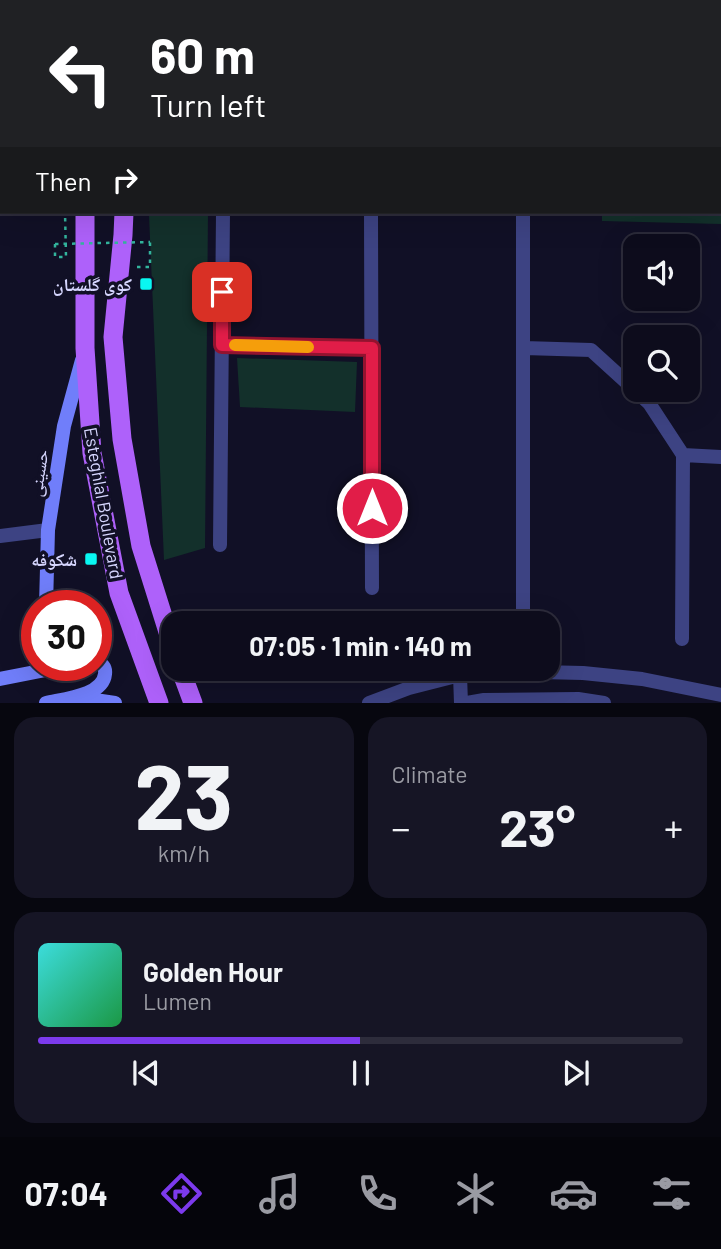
<!DOCTYPE html>
<meta charset="utf-8">
<style>
body{margin:0;font-family:Barlow,"Noto Naskh Arabic",sans-serif;background:#161525;color:#f1f3f6;height:100vh;display:flex;flex-direction:column;font-size:26px;white-space:nowrap}
*{box-sizing:border-box;margin:0}
p{font-size:23px;color:#9a9ba3}
.icon{flex:none;width:38px;height:38px;fill:none;stroke:currentColor;stroke-width:2;stroke-linecap:round;stroke-linejoin:round}
.map{position:relative;height:703px;overflow:hidden}
.details{display:flex;flex-direction:column;gap:14px;padding:14px;background:#07070f;flex:1}
.details>*{flex:none}
.banner{position:absolute;left:0px;top:0px;width:721px;height:214px;box-shadow:0 7px 28px #0002,0 0 0 2px #2d2c3b;background:#202124;color:#fff;overflow:hidden}
.tools{position:absolute;left:623px;top:234px;display:grid;gap:14px}
.tools a{display:grid;place-items:center;width:77px;height:77px;border-radius:14px;background:#0d0c1c;box-shadow:0 7px 28px #0002,0 0 0 2px #2d2c3b;font-size:35px}
.speed{position:absolute;left:21px;top:590px;display:flex;gap:14px;font-size:35px;font-weight:700;text-align:center}
.speed>*{display:grid;place-content:center;width:91px;height:91px;border-radius:50%;background:#0d0c1c;box-shadow:0 7px 28px #0002,0 0 0 2px #2d2c3b;line-height:1}
.speed .limit{border:10px solid #d22;background:#fff;color:#111}
.pin{position:absolute;display:grid;place-items:center;width:60px;height:60px;color:#fff;margin:-30px;border-radius:14px;box-shadow:0 4px 10px #0006}
.me{position:absolute;width:77px;margin:-38px;rotate:0deg;stroke-linejoin:round;filter:drop-shadow(0 0 5px #0008)}
.turn{display:flex;align-items:center;gap:24px;height:147px;padding:0 35px;font-size:32px}
.turn .icon{width:91px;height:91px;stroke-width:2.5}
.turn b{display:block;font-size:49px;line-height:60px}
.then{display:flex;align-items:center;height:66px;padding:0 35px;background:#0003;gap:14px;font-size:26px}
.big{font-size:52px;font-weight:700;line-height:1.1}
.details .card{flex:1;display:flex;flex-direction:column;justify-content:center;gap:10px;min-width:0;padding:0 24px;border-radius:21px;background:#161525}
.details .dial{align-items:center;gap:0}
.dial b{font-size:91px;line-height:1}
.song{display:flex;align-items:center;gap:21px}
.cover{width:84px;height:84px;border-radius:10px;background:linear-gradient(135deg,hsl(180 70% 55%),hsl(140 70% 35%))}
.played{height:7px;border-radius:4px;background:linear-gradient(90deg,#7c3aed 50%,#2d2c3b 50%)}
.keys{display:flex;justify-content:space-around;direction:ltr}
.heat{display:flex;justify-content:space-between;align-items:center;font-size:38px;direction:ltr}
.details .tiles{flex:1;display:grid;gap:14px;grid-template-columns:1fr 1fr}
.card:last-child{grid-column:span 2}
.trip{position:absolute;left:161px;top:611px;width:399px;height:70px;border-radius:21px;background:#0d0c1c;box-shadow:0 7px 28px #0002,0 0 0 2px #2d2c3b;font-weight:700;line-height:70px;text-align:center}
.dock{display:flex;height:112px;justify-content:space-around;align-items:center;background:#05050b;color:#9a9ba3}
.dock .icon{width:49px;height:49px}
.dock .active{color:#7c3aed}
.dock b{font-size:32px;color:#f1f3f6}
.map>svg:first-child{display:block}
</style>
<div class="map">
<svg width="721" height="703" viewBox="0 0 721 703">
<rect width="100%" height="100%" fill="#111026"/>
<path fill="#13302b" d="M 719,79 L 721,80 L 721,224 L 602,221 L 602,212 L 719,212 Z
M 151,212 L 208,212 L 205,548 L 164,560 L 149,215 Z
M 237,358 L 357,362 L 355,412 L 240,407 Z"/>
<g fill="none" stroke-linecap="round" stroke-linejoin="round">
<path stroke="#33b49d" stroke-width="2.5" stroke-dasharray="3.5 5" stroke-linecap="butt" d="M 177,2 L 177,0
M 55,244 L 55,257 L 66,257 L 65,212
M 137,267 L 150,267 L 150,242"/>
<path stroke="#3d4383" stroke-width="14" d="M 225,2 L 225,0
M 371,2 L 371,0
M 523,2 L 523,0
M 698,2 L 702,0
M 719,44 L 721,44
M 371,212 L 372,588
M 523,212 L 523,611
M 222,345 L 371,348
M 524,348 L 591,350 L 635,390
M 635,390 L 649,403 L 683,455 L 721,457
M 0,536 L 48,530
M 220,545 L 223,212
M 682,639 L 683,455
M 460,675 L 461,703
M 369,703 L 409,688 L 460,675 L 496,671 L 583,673 L 642,679 L 721,695
M 467,703 L 484,700 L 578,699 L 604,703"/>
<path stroke="#707efa" stroke-width="14" d="M 0,173 L 2,174
M 0,202 L 2,202
M 46,606 L 48,530 L 64,426 L 82,360
M 0,679 L 71,665
M 78,700 L 88,699 L 115,703
M 46,703 C 63,699 103,696 105,674 C 106,667 102,664 96,661"/>
<path stroke="#ae61fa" stroke-width="19" d="M 125,0 L 125,2
M 88,2 L 88,0
M 85,212 L 85,348 L 92,453 L 119,593 L 159,703
M 124,212 L 123,235 L 113,337 L 122,439 L 141,546 L 173,648
M 180,668 L 193,703"/>
<path stroke="#33b49d" stroke-width="2.5" stroke-dasharray="3.5 5" stroke-linecap="butt" d="M 55,244 L 150,242"/>
</g>
<g fill="none" stroke-linecap="round" stroke-linejoin="round">
<defs>
<path id="route" d="M 222,292 L 222,345 L 372,348 L 372,508"/>
</defs>
<use href="#route" stroke="#92132f" stroke-width="18"/>
<use href="#route" stroke="#e11d48" stroke-width="12"/>
<path stroke="#f59e0b" stroke-width="12" d="M 235,345 L 308,347"/>
</g>
<g fill="#09f7f2" stroke="#111026" stroke-width="2.5">
<rect x="139" y="277" width="14" height="14" rx="3.5"/>
<rect x="84" y="552" width="14" height="14" rx="3.5"/>
</g>
<g text-anchor="middle" dominant-baseline="central" stroke-width="7" stroke-linejoin="round" paint-order="stroke">
<g font-size="18" font-weight="bold" fill="#d6d6fe" stroke="#111026" text-anchor="end">
<text x="132" y="284">کوی گلستان</text>
<text x="77" y="559">شکوفه</text>
</g>
<g font-size="18" fill="#d6d6fe" stroke="#111026">
<text transform="translate(38 473) rotate(-81)">حسینی</text>
<text transform="translate(104 503) rotate(80)">Esteghlal Boulevard</text>
</g>
</g>
</svg>
<div class="tools">
<a><svg class="icon" aria-label="sound" viewBox="0 0 24 24"><path d="M4 9h4l5-4v14l-5-4H4zM17 9q2 3 0 6"/></svg></a>
<a><svg class="icon" aria-label="search" viewBox="0 0 24 24"><circle cx="10" cy="10" r="6"/><path d="M15 15l6 6"/></svg></a>
</div>
<div class="speed"><div class="limit">30</div></div>
<div class="pin" style="left:222px;top:292px;background:#d93025"><svg class="icon" aria-label="arrive" viewBox="0 0 24 24"><path d="M6 21V4h12l-3 4 3 4H6"/></svg></div>
<svg class="me" style="left:372px;top:508px" viewBox="-20 -20 40 40"><circle r="17" fill="#e11d48" stroke="#fff" stroke-width="3"/><path d="M0-11L8 9 0 5-8 9z" fill="#fff"/></svg>
<div class="trip">07:05 · 1 min · 140 m</div>
<div class="banner">
<div class="turn"><svg class="icon" aria-label="left" viewBox="0 0 24 24"><path d="M17 20v-9H6M10 6l-5 5 5 5"/></svg><div><b>60 m</b>Turn left</div></div>
<div class="then">Then<svg class="icon" aria-label="right" viewBox="0 0 24 24"><path d="M7 20v-9h11M14 6l5 5-5 5"/></svg></div>
</div>
</div>
<section class="details">
<div class="tiles">
<div class="card dial"><b>23</b><p>km/h</p></div>
<div class="card"><p>Climate</p>
<div class="heat"><a>−</a><b class="big">23°</b><a>+</a></div>
</div>
<div class="card">
<div class="song"><i class="cover"></i><div><b>Golden Hour</b><p>Lumen</p></div></div>
<div class="played"></div>
<div class="keys"><svg class="icon" aria-label="previous" viewBox="0 0 24 24"><path d="M18 5L8 12l10 7zM5 5v14"/></svg><svg class="icon" aria-label="pause" viewBox="0 0 24 24"><path d="M8 5v14M16 5v14"/></svg><svg class="icon" aria-label="next" viewBox="0 0 24 24"><path d="M6 5l10 7-10 7zM19 5v14"/></svg></div>
</div>
</div>
</section>
<nav class="dock">
<b>07:04</b>
<svg class="icon active" aria-label="directions" viewBox="0 0 24 24"><path d="M12 3l9 9-9 9-9-9zM9 14v-3h6M13 9l2 2-2 2"/></svg>
<svg class="icon" aria-label="music" viewBox="0 0 24 24"><path d="M9 18V5l10-2v13"/><circle cx="6" cy="18" r="3"/><circle cx="16" cy="16" r="3"/></svg>
<svg class="icon" aria-label="phone" viewBox="0 0 24 24"><path d="M5 4h4l2 5-3 2q2 4 5 5l2-3 5 2v4C11 20 4 13 5 4z"/></svg>
<svg class="icon" aria-label="climate" viewBox="0 0 24 24"><path d="M12 3v18M4 7l16 10M4 17L20 7"/></svg>
<svg class="icon" aria-label="car" viewBox="0 0 24 24"><path d="M5 17H2v-5l4-1 3-4h7l3 4 3 1v5h-3M9 17h6M6 11h13"/><circle cx="7" cy="17" r="2"/><circle cx="17" cy="17" r="2"/></svg>
<svg class="icon" aria-label="filters" viewBox="0 0 24 24"><path d="M4 7h16M4 17h16"/><circle cx="9" cy="7" r="2"/><circle cx="15" cy="17" r="2"/></svg>
</nav>
